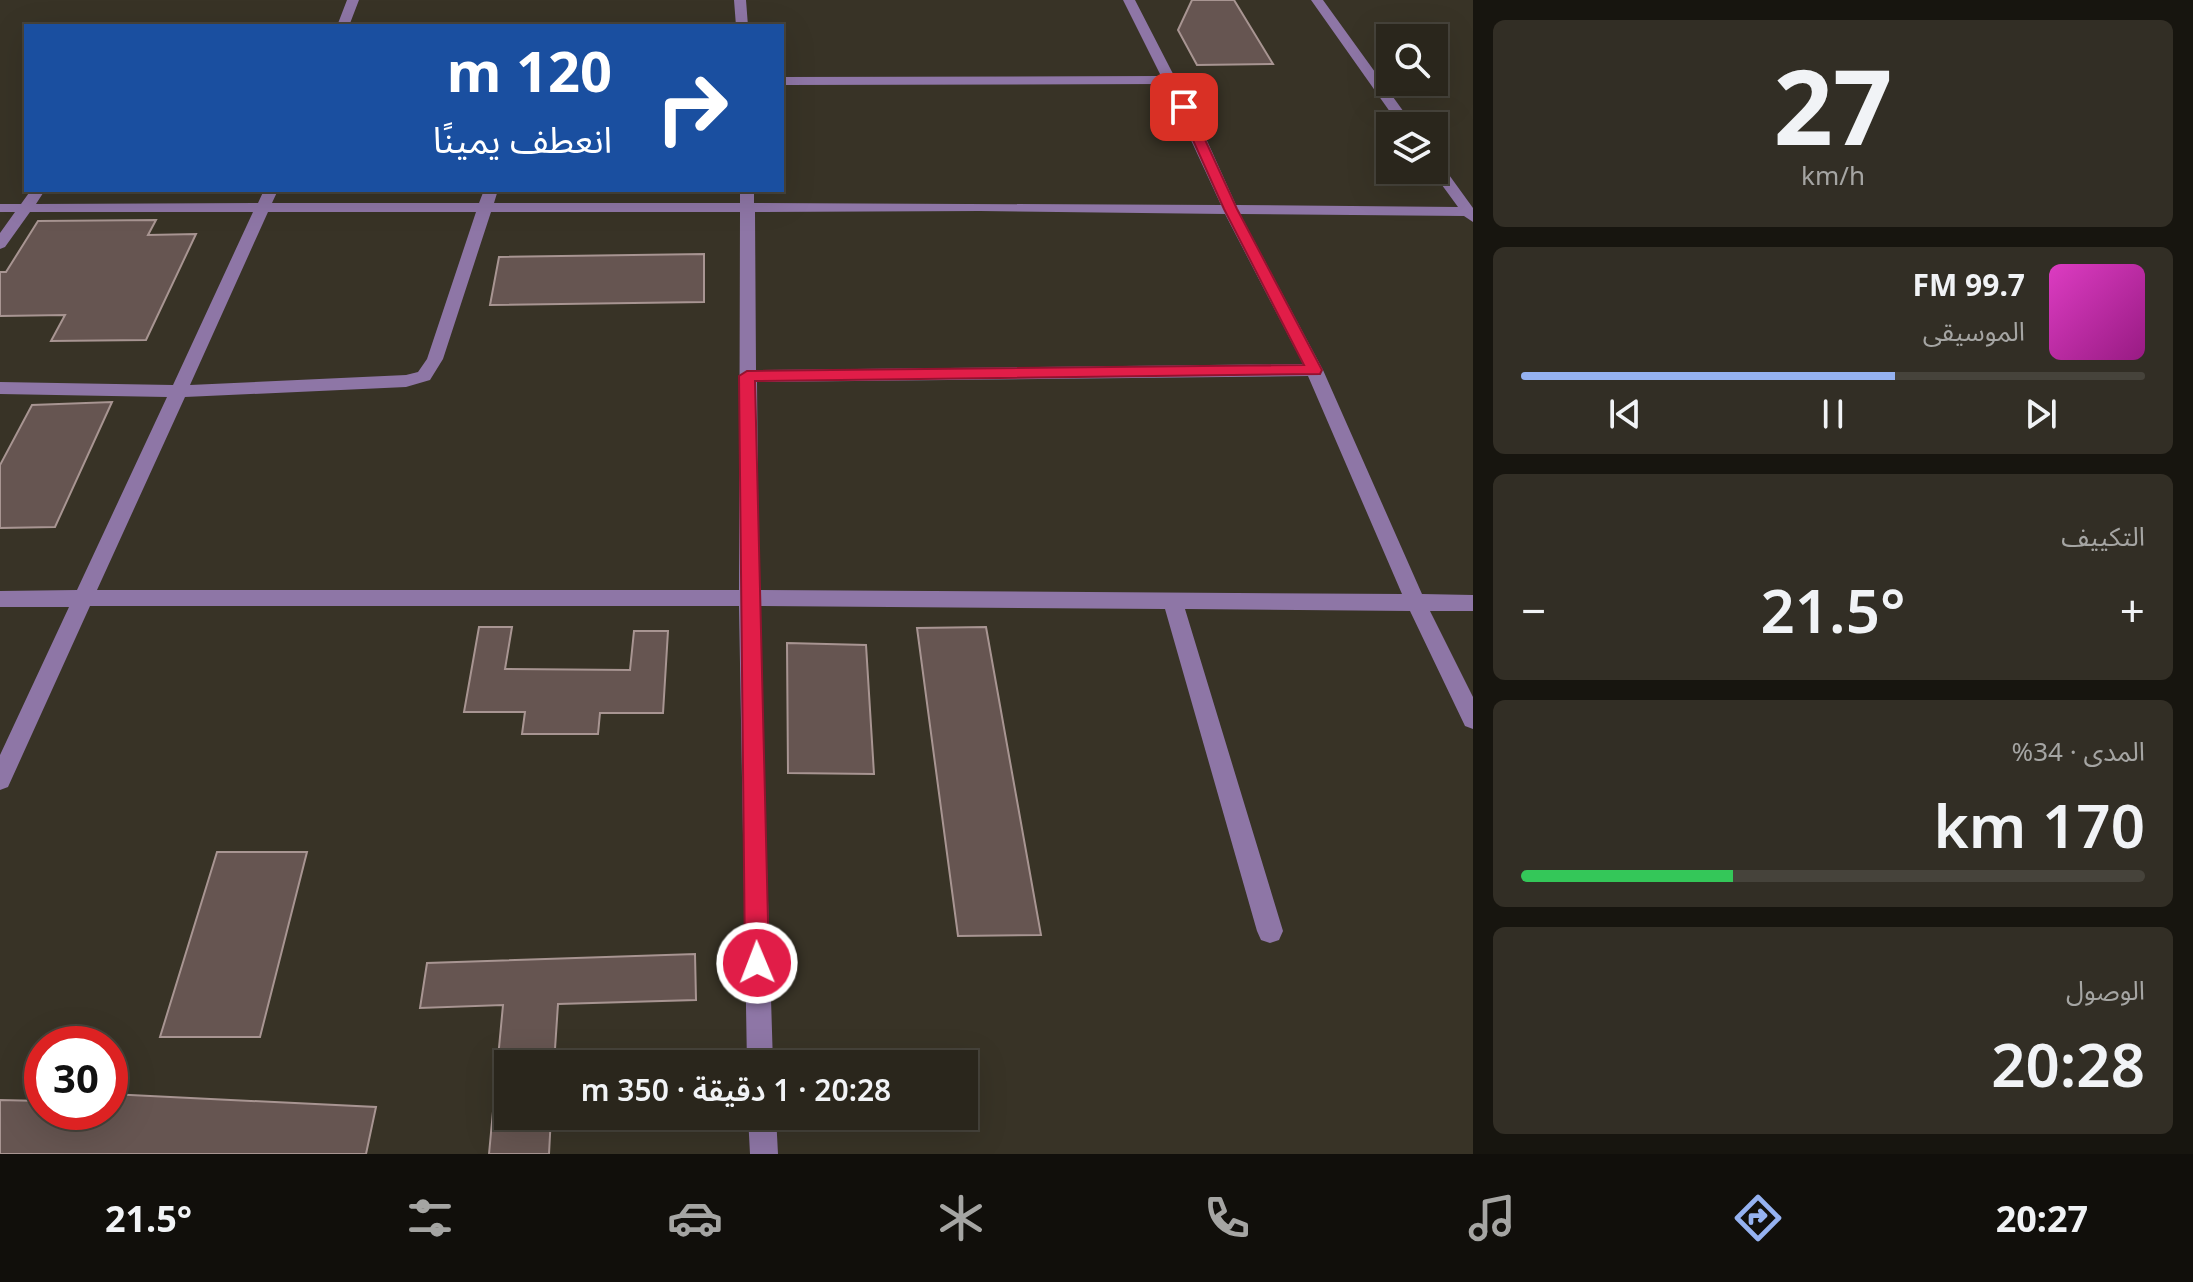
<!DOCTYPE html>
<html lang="ar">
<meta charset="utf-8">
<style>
body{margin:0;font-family:"Noto Sans","Noto Sans Arabic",sans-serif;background:#322e25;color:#f1f3f6;direction:rtl;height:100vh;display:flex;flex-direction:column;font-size:30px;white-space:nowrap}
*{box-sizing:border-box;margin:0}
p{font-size:26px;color:#a5a5a3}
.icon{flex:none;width:44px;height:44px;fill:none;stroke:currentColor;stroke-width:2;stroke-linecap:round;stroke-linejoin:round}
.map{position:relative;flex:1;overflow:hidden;direction:ltr}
.side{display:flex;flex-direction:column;gap:20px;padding:20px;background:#17150f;width:720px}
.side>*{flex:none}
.top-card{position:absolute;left:24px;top:24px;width:760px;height:168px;border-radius:0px;box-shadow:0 8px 32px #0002,0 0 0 2px #46433b;direction:rtl;background:#1a4fa0;color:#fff;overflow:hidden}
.fabs{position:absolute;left:1376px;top:24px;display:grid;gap:16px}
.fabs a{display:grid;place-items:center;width:72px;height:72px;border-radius:0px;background:#2a261c;box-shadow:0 8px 32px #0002,0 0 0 2px #46433b;font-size:40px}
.speed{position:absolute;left:24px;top:1026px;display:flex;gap:16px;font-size:40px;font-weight:700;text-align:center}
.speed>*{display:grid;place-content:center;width:104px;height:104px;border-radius:50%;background:#2a261c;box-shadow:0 8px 32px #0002,0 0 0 2px #46433b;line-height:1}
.speed .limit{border:12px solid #d22;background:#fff;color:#111}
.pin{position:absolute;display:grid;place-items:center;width:68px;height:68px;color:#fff;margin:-34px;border-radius:16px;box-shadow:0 4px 12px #0006}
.me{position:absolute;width:88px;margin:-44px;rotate:359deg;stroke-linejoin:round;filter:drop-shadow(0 0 6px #0008)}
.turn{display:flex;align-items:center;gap:28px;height:168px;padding:0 40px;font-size:36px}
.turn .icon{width:104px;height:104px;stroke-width:2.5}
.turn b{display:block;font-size:56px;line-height:68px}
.big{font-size:60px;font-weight:600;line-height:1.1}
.side .widget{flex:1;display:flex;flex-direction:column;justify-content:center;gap:12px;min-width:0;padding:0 28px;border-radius:12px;background:#322e25}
.side .dial{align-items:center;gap:0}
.dial b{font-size:104px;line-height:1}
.song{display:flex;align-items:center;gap:24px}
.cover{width:96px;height:96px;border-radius:12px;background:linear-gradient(135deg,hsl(310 70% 55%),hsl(310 70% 35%))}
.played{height:8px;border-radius:4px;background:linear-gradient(90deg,#95b2f1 60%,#46433b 60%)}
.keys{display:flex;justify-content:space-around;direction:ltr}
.heat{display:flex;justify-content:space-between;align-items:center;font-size:44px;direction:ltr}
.charge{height:12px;border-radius:6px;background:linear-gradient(90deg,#34c759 34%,#46433b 0)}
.trip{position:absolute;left:494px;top:1050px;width:484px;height:80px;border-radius:0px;background:#2a261c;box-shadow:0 8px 32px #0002,0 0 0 2px #46433b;font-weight:600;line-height:80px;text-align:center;direction:rtl}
.tabs{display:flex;height:128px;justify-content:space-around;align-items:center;background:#110f0b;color:#a5a5a3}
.tabs .icon{width:56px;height:56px}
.tabs .current{color:#95b2f1}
.tabs b{font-size:36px;color:#f1f3f6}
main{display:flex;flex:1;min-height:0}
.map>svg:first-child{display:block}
</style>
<main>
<section class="side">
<div class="widget dial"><b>27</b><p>km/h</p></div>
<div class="widget">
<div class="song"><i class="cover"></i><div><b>99.7 FM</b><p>الموسيقى</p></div></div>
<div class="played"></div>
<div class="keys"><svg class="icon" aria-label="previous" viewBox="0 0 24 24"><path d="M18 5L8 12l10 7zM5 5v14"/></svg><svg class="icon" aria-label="pause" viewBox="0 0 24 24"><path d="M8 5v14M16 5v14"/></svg><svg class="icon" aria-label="next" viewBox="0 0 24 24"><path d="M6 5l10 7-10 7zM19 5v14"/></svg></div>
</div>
<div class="widget"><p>التكييف</p>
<div class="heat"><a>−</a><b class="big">21.5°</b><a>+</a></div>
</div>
<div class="widget"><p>المدى · 34%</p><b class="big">170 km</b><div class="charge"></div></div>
<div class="widget"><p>الوصول</p><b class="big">20:28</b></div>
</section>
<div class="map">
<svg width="1473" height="1154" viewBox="0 0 1473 1154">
<rect width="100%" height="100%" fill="#383326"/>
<path fill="#665551" stroke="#a89592" stroke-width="2" d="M 1192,0 L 1234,0 L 1273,64 L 1197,65 L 1178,30 Z
M 156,220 L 148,235 L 196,234 L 146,340 L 51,341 L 65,315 L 0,316 L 0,272 L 6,272 L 38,221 Z
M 704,254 L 704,302 L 490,305 L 499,257 Z
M 112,402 L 55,527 L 0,528 L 0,465 L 32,405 Z
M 479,627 L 512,627 L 505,669 L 630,670 L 634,631 L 668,631 L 663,713 L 600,713 L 598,734 L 522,734 L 525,712 L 464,712 Z
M 986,627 L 1041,935 L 958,936 L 917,628 Z
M 787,643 L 866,645 L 874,774 L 788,773 Z
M 217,852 L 307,852 L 260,1037 L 160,1037 Z
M 695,954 L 696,1000 L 558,1004 L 554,1064 L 508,1064 L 508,1116 L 551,1116 L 549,1154 L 489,1154 L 503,1005 L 420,1008 L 427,963 Z
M 110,1094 L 376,1107 L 366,1154 L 0,1154 L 0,1100 L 42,1101 L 42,1112 L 110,1112 Z"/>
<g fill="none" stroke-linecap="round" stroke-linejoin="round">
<path fill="#8e76a6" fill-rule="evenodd" d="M 347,0 L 359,0 L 349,26 L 337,26 Z
M 734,0 L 746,0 L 748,26 L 736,26 Z
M 1123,0 L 1135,0 L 1204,134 L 1236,205 L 1458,207 L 1431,170 L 1434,170 L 1434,160 L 1439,161 L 1473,208 L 1473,222 L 1464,216 L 1240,214 L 1323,370 L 1422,594 L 1473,595 L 1473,611 L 1430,611 L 1473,697 L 1473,729 L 1465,726 L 1410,611 L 1185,609 L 1283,931 L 1279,940 L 1270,943 L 1261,940 L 1257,931 L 1165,609 L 759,606 L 773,1064 L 747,1064 L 739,606 L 90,606 L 8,787 L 0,790 L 0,755 L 69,607 L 0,607 L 0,591 L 77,590 L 167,397 L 0,394 L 0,382 L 173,385 L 253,212 L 30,212 L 5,247 L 0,249 L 0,233 L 15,212 L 0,212 L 0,204 L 21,204 L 31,190 L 45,190 L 36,204 L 258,203 L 264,190 L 278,190 L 272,203 L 479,203 L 484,190 L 498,190 L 494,203 L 740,203 L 740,190 L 754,190 L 754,203 L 1221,205 L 1165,84 L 782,85 L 782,77 L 1161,76 ZM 980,211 L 1225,214 L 1303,364 L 756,370 L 755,212 ZM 268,212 L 476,212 L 427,359 L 418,372 L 406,375 L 190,385 ZM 491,212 L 740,212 L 739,590 L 97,590 L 185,397 L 406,387 L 430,380 L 443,359 ZM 1308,376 L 1402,594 L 759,590 L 757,382 Z
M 1311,0 L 1323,0 L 1414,126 L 1400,126 Z
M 748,1116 L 776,1116 L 778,1154 L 750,1154 Z"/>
</g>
<path fill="#e11d48" stroke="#92132f" stroke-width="2" d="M 1184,104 L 1190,107 L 1237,209 L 1322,370 L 1320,374 L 755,381 L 769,963 L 765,971 L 757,974 L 749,971 L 745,963 L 739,376 L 747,371 L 1304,365 L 1224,209 L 1178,107 Z"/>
</svg>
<div class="fabs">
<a><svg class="icon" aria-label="search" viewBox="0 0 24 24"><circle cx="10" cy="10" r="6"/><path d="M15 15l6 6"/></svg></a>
<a><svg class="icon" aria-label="layers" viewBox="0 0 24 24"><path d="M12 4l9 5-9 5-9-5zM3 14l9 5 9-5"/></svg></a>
</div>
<div class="speed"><div class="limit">30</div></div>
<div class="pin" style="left:1184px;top:107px;background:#d93025"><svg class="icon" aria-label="arrive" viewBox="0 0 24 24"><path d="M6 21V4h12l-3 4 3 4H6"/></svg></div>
<svg class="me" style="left:757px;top:963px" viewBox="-20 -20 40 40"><circle r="17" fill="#e11d48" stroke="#fff" stroke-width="3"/><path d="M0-11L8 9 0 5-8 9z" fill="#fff"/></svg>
<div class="trip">20:28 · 1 دقيقة · 350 m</div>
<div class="top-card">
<div class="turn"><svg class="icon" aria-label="right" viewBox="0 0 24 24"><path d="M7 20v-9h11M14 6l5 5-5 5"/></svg><div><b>120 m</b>انعطف يمينًا</div></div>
</div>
</div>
</main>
<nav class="tabs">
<b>20:27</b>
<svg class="icon current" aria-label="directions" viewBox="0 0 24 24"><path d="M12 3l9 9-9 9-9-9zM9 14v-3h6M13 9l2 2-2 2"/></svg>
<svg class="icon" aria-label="music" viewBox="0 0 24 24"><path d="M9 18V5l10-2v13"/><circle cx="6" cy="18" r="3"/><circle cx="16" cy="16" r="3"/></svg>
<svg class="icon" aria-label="phone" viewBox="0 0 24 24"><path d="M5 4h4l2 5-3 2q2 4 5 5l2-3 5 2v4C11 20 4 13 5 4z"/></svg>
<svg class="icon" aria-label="climate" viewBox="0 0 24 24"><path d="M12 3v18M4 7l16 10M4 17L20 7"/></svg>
<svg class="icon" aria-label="car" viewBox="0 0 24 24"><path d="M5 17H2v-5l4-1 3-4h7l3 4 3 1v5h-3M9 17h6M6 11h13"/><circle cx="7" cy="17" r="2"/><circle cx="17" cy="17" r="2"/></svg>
<svg class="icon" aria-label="filters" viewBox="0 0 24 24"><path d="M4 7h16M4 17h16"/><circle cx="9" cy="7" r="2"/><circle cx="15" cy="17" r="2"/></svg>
<b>21.5°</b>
</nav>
